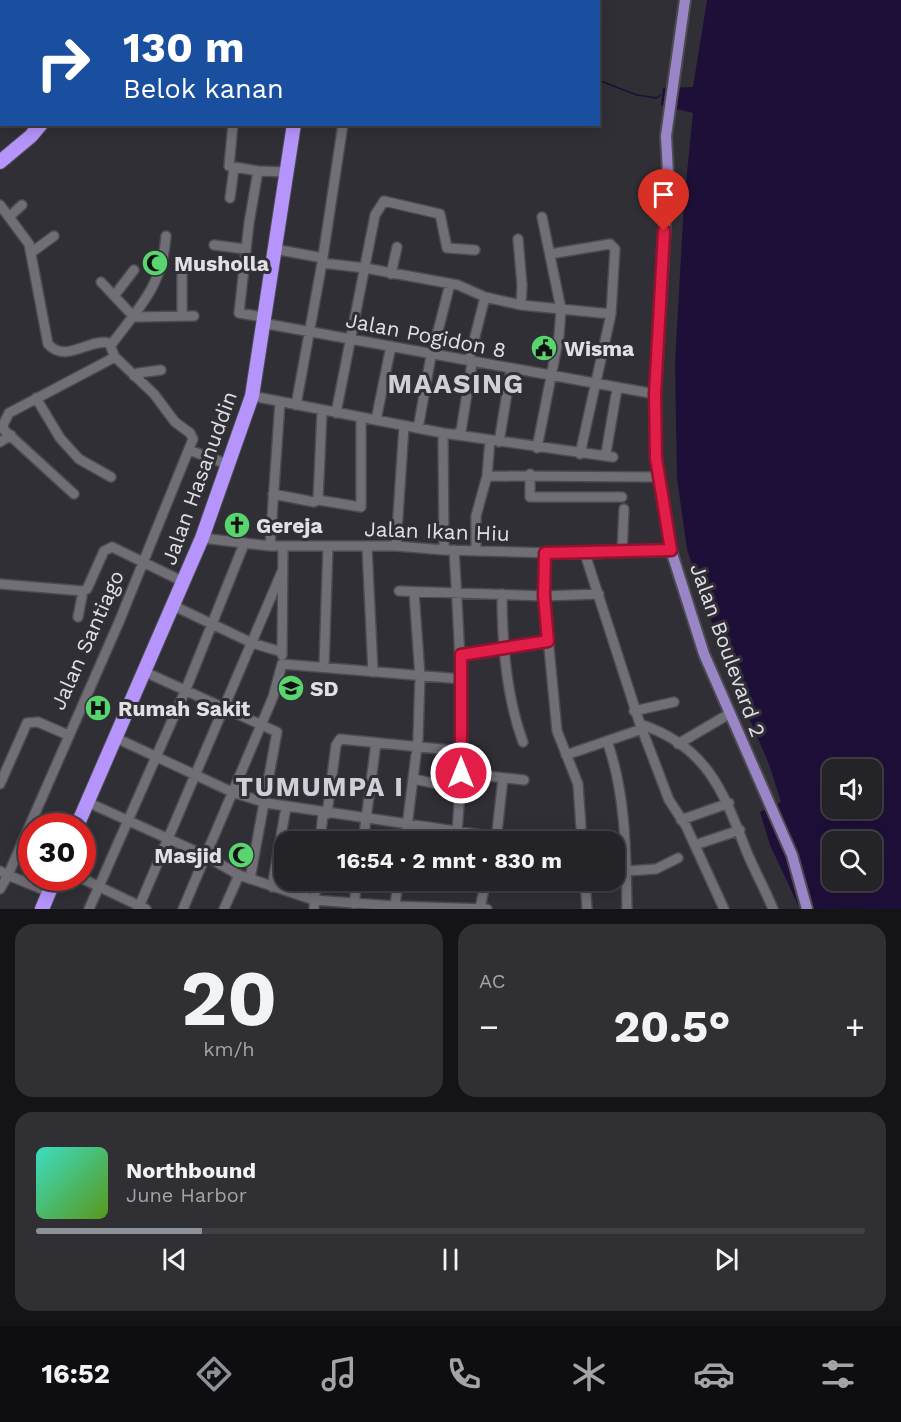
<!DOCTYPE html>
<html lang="id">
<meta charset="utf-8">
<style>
body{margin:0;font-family:"Work Sans",sans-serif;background:#302f34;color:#f1f3f6;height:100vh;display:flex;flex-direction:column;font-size:22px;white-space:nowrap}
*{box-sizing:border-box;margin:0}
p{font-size:20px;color:#a3a4a8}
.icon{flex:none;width:33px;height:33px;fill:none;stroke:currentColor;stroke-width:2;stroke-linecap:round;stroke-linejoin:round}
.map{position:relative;height:909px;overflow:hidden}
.side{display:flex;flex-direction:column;gap:15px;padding:15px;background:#141316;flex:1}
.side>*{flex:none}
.banner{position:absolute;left:0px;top:0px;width:600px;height:126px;box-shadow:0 3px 15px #0003,0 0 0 2px #414045;background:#1a4fa0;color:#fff;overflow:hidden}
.fabs{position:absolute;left:822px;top:759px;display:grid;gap:12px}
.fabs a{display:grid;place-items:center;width:60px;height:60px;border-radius:12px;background:#242328;box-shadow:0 3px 15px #0003,0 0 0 2px #414045;font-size:30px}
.speed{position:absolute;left:18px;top:813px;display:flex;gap:12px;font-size:30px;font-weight:700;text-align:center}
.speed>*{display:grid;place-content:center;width:78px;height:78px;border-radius:50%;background:#242328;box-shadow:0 3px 15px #0003,0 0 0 2px #414045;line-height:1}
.speed .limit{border:9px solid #d22;background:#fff;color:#111}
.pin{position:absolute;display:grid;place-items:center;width:51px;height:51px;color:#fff;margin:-62px -26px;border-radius:50% 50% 50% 0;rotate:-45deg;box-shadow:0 0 6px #0007}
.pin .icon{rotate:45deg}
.me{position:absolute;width:66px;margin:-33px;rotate:0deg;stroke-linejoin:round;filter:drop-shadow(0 0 4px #0008)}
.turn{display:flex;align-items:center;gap:21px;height:126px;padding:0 24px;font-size:27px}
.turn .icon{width:78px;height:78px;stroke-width:2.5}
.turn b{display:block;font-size:42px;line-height:51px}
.big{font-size:45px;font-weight:700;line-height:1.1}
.side .tile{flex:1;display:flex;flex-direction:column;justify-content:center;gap:9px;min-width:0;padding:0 21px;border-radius:18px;background:#302f34}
.side .dial{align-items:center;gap:0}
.dial b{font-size:78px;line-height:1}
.song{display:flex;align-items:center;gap:18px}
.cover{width:72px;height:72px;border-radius:9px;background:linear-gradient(135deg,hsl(170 70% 55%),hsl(90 70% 35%))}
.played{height:6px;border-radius:3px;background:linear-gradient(90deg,#8c9099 20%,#414045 20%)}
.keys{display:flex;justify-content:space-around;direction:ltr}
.heat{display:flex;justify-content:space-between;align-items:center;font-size:33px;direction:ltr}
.side .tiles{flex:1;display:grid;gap:15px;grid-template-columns:1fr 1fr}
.tile:last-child{grid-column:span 2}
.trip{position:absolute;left:274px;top:831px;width:351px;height:60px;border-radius:18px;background:#242328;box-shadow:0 3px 15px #0003,0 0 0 2px #414045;font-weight:700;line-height:60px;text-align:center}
.tab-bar{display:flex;height:96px;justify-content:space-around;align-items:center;background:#0e0e10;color:#a3a4a8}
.tab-bar .icon{width:42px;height:42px}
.tab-bar .selected{color:#8c9099}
.tab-bar b{font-size:27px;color:#f1f3f6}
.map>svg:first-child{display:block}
</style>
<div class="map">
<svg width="901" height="909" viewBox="0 0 901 909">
<rect width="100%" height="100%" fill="#302f35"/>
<path fill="#1e0f38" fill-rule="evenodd" d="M 707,0 L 901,0 L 901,909 L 800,909 L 770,845 L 760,812 L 781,802 L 769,764 L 727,667 L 687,549 L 677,478 L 675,363 L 684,203 L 693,113 L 661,105 L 663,88 L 693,87 ZM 832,770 L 872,770 L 872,808 L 832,808 ZM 832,842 L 872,842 L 872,880 L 832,880 Z"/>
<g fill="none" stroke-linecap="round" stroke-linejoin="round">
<path stroke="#1e0f38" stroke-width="1.5" d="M 593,2 L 593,0
M 598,80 L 637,95 L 657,98 L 660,95"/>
<defs>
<path id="minor" d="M 410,0 L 410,2
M 242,2 L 242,0
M 233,124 L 229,166 L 258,171
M 230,198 L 234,168
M 0,205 L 29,244 L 48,344 C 66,364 89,338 109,343 L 115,357 L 154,394 L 175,422 L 190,433 L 193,439 L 119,622 L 8,875 L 49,892
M 10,216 L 22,205
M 518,239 L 522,285 L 521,305
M 214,245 L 245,249
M 274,249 L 323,258
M 32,252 L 54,236
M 550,254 L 610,244 L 615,249 L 611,314 L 580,454
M 322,263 L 365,268 L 458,285 L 485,297
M 391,274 L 397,247
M 101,282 L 134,317 L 194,316
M 114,296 L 134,270
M 182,316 L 182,274
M 263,317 L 239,313 L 249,223 L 258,171 L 288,172
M 262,323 L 655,394
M 111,345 C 140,306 162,287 166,236
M 432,354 L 450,284
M 134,376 L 138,373 L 161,370
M 252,396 L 443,433 L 613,457
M 36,398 L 60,438 L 79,459 L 111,477
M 296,405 L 322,263 L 343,124
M 336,413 L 375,215 L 384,201 L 440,214 L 447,248 L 475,250
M 376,420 L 391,346
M 416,428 L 419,423 L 431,356 L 429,353
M 443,433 L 444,550
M 456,434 L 461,431 L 472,363 L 469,360 L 485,297 L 521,305 L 611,314
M 0,442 L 11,435
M 499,442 L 511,369
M 537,448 L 559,336 L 561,309 L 542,217
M 189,450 L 227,464
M 603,455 L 606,453 L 617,389
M 530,474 L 530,497 L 622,497
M 487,476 L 490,440
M 74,494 L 4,430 L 3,425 L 9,413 L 115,357
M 273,494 L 314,502 L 318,500 L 322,411
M 318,500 L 361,507 L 361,417
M 202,538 L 270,546 L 396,546 L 444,550 L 585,554 L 671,550
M 270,546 L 280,402
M 396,546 L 404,426
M 367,547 L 373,672
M 454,550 C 460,647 466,744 456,842
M 476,550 L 476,516 L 487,476 L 659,477
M 622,552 L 624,509
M 545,553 L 544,596 L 557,731 L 578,784 L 582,842
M 585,554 L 640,724 C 707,746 723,791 746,850 C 754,870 765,889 773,909
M 0,584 L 83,591 L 87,589 L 104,551 L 112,547 L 184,582
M 399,591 L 544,596 L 599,594
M 502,594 C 502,642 506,696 523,742
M 174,606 L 252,643 L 282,652
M 78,617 L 83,591
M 282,655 L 283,546
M 461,655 L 548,641
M 324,666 L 328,547
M 145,672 L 277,732 L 250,879
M 634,711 L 674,702
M 640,724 L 669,800 L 686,826 L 724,909
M 116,738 L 232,792 L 266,803 L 510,839
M 607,741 C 626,794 626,853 627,909
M 678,744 L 729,714
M 566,755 L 642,729
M 461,773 L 524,780
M 414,779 L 460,789
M 0,784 L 27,723 L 38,722 L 68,735
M 87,802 L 204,855 L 239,875 L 314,900 L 395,906 L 487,909
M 327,814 L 336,745 L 340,739 L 461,751
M 681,820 L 729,803
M 496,841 L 503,778
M 320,842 L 323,813
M 363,842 L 376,743
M 405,842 L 418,739 L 420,676 L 414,592
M 695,845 L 740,830
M 0,871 L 8,875 L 0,889
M 626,871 L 656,869 L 678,858
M 81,878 L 146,909
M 585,880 L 587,909
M 565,885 L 585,884
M 272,887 L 286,807
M 354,904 L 357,880
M 395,906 L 398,880
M 480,908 L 486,880
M 89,909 L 186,689 L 244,544
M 138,909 L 283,569
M 183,909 L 273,697 L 282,664 L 462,679
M 224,909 L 239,875
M 314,909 L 316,880"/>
<path id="major" d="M 685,0 L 666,136 L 668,173 L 655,394 L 656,457 L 671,550 L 704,654 L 792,855 L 807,909"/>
<path id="highway" d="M 81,2 L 81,0
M 312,2 L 312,0
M 0,162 L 31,136 L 41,124
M 77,826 L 202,538 L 252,396 L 294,124
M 42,909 L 55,878"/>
</defs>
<use href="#minor" stroke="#4d4b51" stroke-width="12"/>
<use href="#major" stroke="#4d4b51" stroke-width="14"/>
<use href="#highway" stroke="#4d4b51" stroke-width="16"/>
<use href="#minor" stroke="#716f76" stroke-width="9"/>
<use href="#major" stroke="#9a86c6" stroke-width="10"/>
<use href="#highway" stroke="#b595fc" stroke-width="14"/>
</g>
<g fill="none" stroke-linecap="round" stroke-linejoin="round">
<defs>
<path id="route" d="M 461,773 L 461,655 L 548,641 L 544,596 L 545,553 L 671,550 L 656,458 L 655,394 L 664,231"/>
</defs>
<use href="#route" stroke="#92132f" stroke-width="15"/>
<use href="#route" stroke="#e11d48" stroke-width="10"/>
</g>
<defs>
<symbol id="mosque-disc" viewBox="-11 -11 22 22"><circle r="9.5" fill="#58d56f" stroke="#302f35"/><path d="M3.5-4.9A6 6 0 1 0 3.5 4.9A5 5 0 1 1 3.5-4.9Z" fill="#111"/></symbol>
<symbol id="civic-disc" viewBox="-11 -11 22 22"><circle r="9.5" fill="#58d56f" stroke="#302f35"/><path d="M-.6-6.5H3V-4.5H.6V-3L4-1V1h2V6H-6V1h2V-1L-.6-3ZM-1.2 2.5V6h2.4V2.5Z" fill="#111"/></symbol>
<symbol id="church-disc" viewBox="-11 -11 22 22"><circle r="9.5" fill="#58d56f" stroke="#302f35"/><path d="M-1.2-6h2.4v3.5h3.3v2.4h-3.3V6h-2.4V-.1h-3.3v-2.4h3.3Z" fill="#111"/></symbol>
<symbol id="school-disc" viewBox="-11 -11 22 22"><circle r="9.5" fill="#58d56f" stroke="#302f35"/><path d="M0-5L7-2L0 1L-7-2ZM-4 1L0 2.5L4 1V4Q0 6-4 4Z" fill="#111"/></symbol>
<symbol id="hospital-disc" viewBox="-11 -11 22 22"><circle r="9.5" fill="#58d56f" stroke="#302f35"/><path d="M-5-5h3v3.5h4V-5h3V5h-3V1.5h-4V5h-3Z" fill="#111"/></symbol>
</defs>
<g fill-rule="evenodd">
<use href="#mosque-disc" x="140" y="248" width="30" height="30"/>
<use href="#civic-disc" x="529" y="333" width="30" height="30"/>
<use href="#church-disc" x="222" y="510" width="30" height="30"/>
<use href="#school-disc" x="276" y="673" width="30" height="30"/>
<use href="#hospital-disc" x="83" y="693" width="30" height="30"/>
<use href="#mosque-disc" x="226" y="840" width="30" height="30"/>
</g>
<g text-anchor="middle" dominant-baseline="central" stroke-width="6" stroke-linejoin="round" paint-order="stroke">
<g font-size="21" font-weight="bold" fill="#e2e0e5" stroke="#302f35" text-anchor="start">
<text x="174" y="263">Musholla</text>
<text x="564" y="348">Wisma</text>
<text x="256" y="525">Gereja</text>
<text x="310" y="688">SD</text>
<text x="118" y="708">Rumah Sakit</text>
<text x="222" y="855" text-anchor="end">Masjid</text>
</g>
<g font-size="21" fill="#e2e0e5" stroke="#302f35">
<text transform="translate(426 335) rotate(11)">Jalan Pogidon 8</text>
<text transform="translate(199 478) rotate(-70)">Jalan Hasanuddin</text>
<text transform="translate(437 531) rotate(2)">Jalan Ikan Hiu</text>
<text transform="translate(87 640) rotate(-66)">Jalan Santiago</text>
<text transform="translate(728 650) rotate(70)">Jalan Boulevard 2</text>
</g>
<g font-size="27" font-weight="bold" letter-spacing="1.5" fill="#d0ced7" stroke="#302f35">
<text x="456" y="384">MAASING</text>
<text x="320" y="787">TUMUMPA I</text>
</g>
</g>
</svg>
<div class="fabs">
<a><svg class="icon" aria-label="sound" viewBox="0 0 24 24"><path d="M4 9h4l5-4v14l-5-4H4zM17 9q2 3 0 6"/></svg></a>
<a><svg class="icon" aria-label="search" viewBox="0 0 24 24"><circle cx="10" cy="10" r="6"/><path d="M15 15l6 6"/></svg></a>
</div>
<div class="speed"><div class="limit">30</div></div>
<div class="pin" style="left:664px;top:231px;background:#d93025"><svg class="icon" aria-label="arrive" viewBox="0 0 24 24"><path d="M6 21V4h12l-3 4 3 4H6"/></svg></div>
<svg class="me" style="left:461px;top:773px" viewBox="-20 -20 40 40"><circle r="17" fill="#e11d48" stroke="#fff" stroke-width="3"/><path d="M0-11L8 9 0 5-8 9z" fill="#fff"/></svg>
<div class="trip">16:54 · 2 mnt · 830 m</div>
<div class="banner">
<div class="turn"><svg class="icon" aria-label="right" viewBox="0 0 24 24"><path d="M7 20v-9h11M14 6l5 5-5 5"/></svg><div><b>130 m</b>Belok kanan</div></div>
</div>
</div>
<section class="side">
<div class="tiles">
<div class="tile dial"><b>20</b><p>km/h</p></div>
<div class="tile"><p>AC</p>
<div class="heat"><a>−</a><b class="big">20.5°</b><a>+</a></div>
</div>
<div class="tile">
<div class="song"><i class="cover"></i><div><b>Northbound</b><p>June Harbor</p></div></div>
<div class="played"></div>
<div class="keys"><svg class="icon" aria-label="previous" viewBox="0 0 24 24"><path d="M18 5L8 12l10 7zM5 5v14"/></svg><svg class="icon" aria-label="pause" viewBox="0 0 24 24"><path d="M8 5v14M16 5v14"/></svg><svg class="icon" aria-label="next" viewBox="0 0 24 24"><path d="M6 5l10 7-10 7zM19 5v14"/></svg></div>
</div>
</div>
</section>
<nav class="tab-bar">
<b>16:52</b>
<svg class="icon selected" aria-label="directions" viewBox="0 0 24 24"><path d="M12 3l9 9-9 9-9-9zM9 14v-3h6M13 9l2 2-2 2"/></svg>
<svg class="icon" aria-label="music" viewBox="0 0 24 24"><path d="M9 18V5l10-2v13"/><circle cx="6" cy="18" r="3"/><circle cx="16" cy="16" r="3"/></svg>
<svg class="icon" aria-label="phone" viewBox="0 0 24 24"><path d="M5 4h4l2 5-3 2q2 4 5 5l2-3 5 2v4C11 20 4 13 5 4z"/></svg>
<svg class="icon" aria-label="climate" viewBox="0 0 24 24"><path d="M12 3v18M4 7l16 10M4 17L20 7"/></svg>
<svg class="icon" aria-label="car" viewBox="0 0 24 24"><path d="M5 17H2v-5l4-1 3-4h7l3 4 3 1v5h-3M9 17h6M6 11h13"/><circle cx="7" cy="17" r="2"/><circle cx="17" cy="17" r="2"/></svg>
<svg class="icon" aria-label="filters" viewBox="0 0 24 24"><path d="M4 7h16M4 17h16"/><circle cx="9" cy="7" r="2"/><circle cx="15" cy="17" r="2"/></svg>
</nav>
